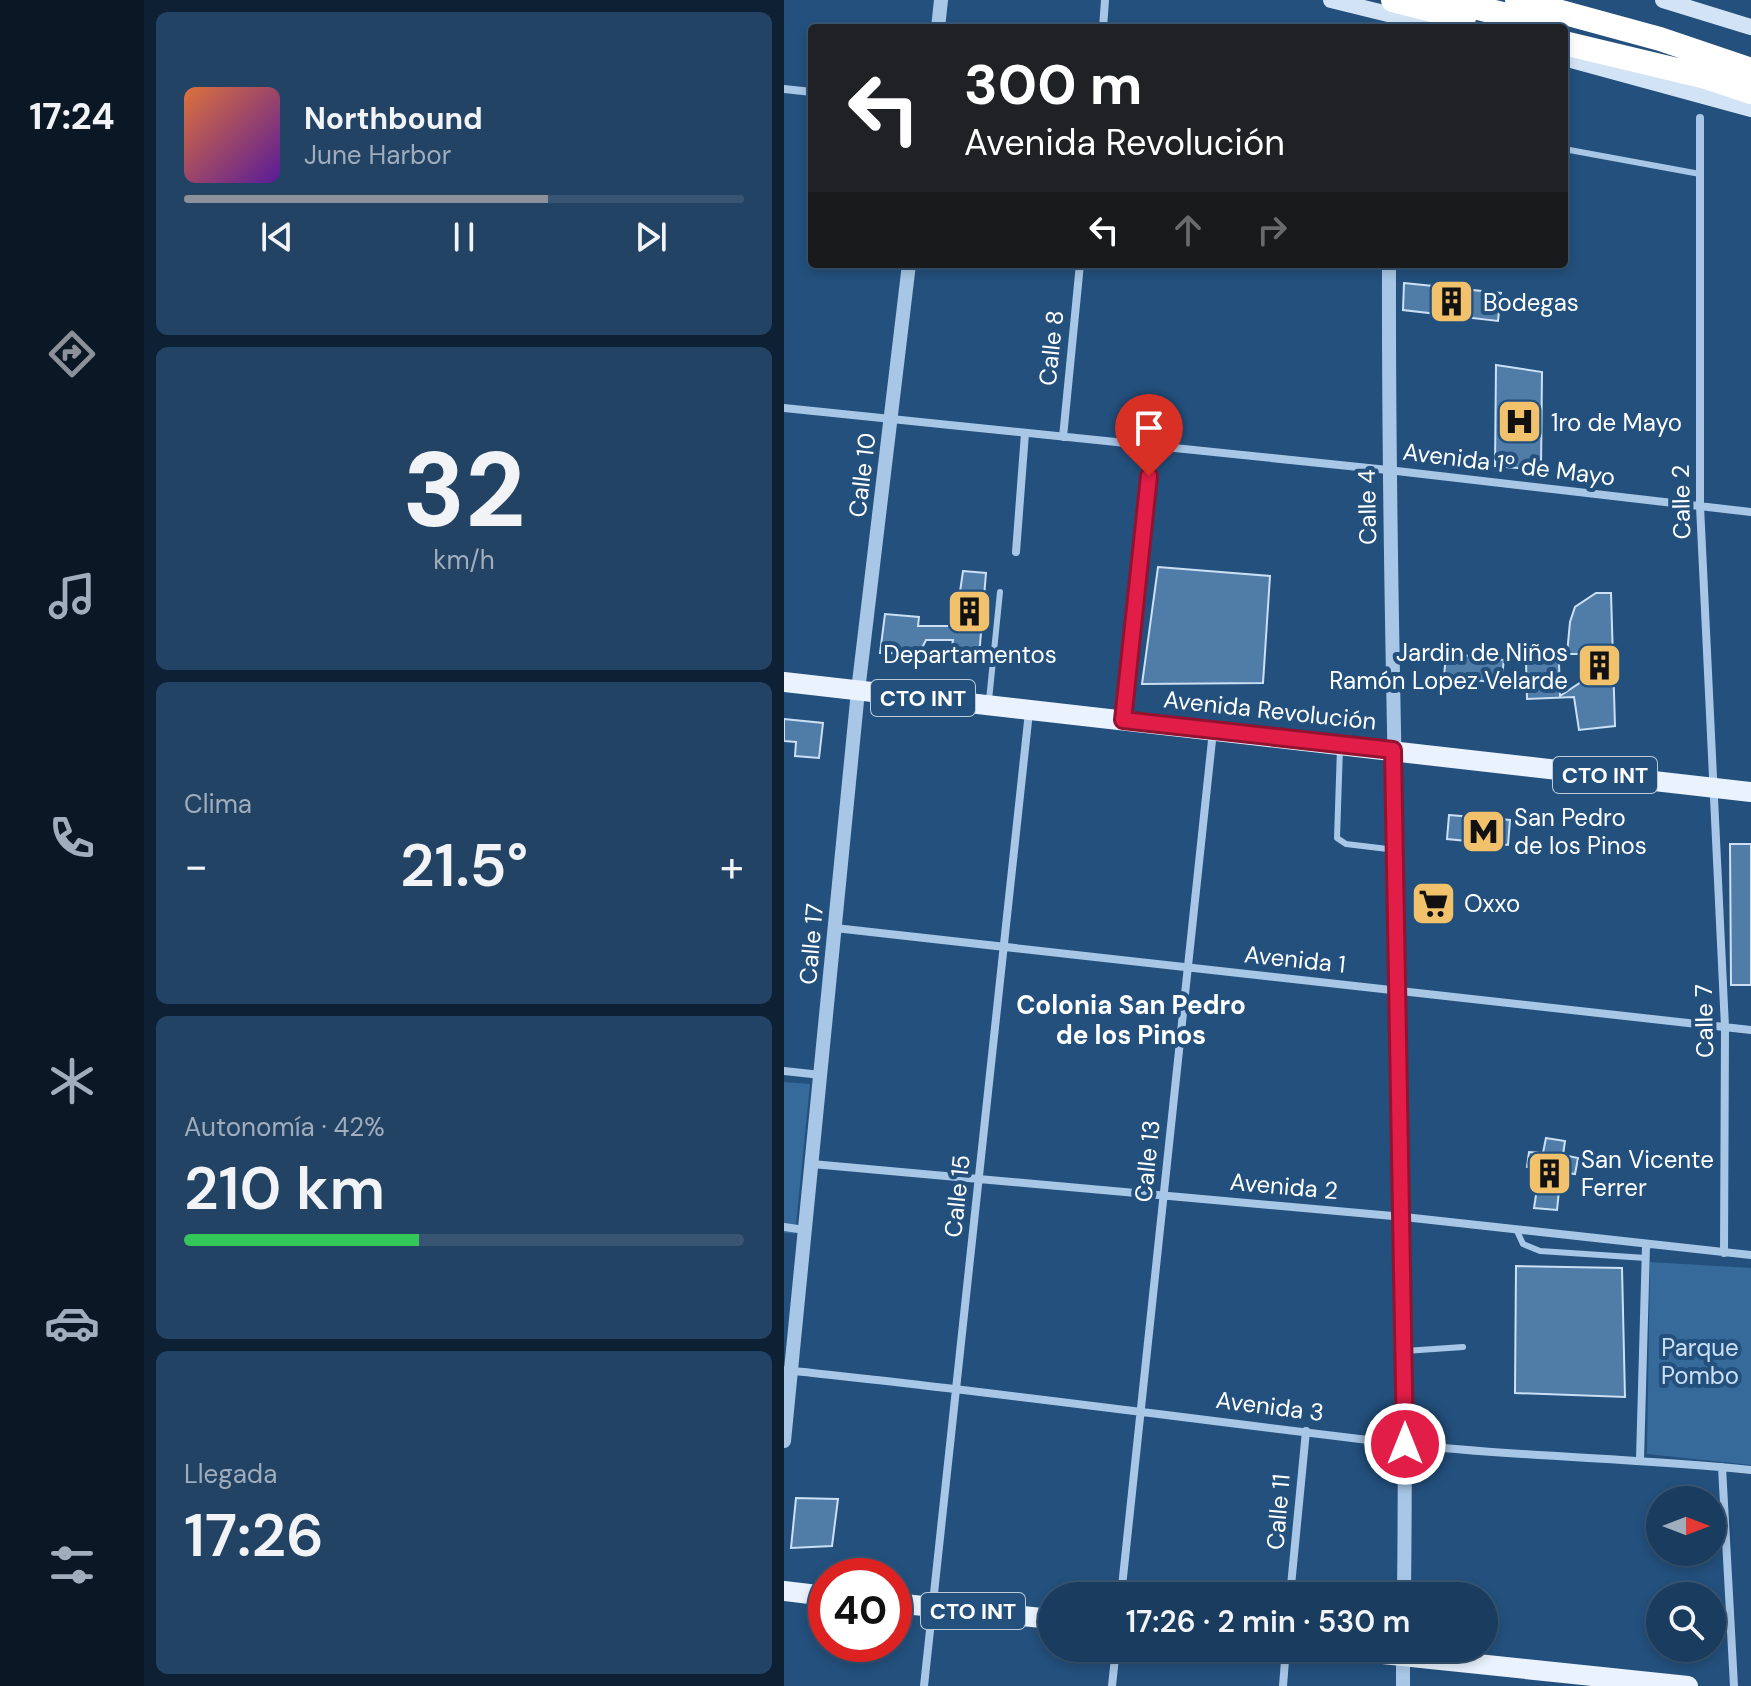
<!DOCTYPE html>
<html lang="es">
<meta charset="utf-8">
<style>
body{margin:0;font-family:"DM Sans",sans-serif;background:#234364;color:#f1f3f6;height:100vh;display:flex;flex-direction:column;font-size:30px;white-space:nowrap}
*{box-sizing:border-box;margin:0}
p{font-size:26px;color:#9fadbc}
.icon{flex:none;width:44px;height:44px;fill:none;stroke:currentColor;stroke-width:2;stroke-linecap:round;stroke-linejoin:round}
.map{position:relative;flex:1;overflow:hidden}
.sheet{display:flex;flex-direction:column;gap:12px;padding:12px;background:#0e2134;width:640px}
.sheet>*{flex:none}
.hud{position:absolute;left:24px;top:24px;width:760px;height:244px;border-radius:8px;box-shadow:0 4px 12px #0003,0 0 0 2px #385673;background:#202124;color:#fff;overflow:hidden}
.needle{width:52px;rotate:90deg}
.fabs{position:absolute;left:862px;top:1486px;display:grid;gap:16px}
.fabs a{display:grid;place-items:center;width:80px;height:80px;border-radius:50%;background:#1a3c5e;box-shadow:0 4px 12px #0003,0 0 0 2px #385673;font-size:40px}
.speed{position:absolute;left:24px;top:1558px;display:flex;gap:16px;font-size:40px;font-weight:700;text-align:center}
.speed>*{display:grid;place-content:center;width:104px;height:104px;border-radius:50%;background:#1a3c5e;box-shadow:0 4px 12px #0003,0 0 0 2px #385673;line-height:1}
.speed .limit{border:12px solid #d22;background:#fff;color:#111}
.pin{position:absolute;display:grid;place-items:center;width:68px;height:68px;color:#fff;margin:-82px -34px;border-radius:50% 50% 50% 0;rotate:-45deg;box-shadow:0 0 8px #0007}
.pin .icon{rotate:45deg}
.me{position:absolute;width:88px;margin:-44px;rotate:0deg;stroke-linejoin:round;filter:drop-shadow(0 0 6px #0008)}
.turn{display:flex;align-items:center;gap:28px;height:168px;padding:0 24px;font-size:36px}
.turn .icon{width:104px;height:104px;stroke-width:2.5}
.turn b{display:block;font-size:56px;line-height:68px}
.lanes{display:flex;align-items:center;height:76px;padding:0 24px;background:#0003;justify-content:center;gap:40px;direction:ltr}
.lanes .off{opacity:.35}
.big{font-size:60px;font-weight:600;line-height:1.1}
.sheet .widget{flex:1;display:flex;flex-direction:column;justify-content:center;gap:12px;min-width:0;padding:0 28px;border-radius:12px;background:#234364}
.sheet .dial{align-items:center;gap:0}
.dial b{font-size:104px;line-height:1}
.song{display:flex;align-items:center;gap:24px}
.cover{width:96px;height:96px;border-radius:12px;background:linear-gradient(135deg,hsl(20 70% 55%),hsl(270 70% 35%))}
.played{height:8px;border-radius:4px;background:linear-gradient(90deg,#8c9099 65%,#385673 65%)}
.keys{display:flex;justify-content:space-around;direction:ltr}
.heat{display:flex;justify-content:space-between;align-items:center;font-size:44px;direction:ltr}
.charge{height:12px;border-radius:6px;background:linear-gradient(90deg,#34c759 42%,#385673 0)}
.trip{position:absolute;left:254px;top:1582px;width:460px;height:80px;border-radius:40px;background:#1a3c5e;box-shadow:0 4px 12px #0003,0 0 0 2px #385673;font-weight:600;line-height:80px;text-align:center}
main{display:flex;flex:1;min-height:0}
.menu{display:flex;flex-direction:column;width:144px;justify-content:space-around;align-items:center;background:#0a1826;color:#9fadbc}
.menu .icon{width:56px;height:56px}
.menu .current{color:#8c9099}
.menu b{font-size:36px;color:#f1f3f6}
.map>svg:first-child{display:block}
</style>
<main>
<nav class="menu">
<b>17:24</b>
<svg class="icon current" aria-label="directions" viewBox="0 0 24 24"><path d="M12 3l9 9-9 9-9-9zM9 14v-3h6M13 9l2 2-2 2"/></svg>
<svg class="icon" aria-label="music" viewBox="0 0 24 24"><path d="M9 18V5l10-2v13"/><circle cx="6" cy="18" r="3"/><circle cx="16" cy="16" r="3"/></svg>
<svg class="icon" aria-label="phone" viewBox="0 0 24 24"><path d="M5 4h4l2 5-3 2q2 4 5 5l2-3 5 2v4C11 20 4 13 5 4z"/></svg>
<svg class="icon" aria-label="climate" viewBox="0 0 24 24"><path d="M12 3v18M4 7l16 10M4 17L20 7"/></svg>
<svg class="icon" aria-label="car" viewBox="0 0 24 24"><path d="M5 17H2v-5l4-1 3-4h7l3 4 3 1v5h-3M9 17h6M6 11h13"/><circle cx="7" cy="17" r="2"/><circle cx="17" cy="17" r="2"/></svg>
<svg class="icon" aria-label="filters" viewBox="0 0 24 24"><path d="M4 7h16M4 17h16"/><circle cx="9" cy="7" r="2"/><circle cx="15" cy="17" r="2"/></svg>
</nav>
<section class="sheet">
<div class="widget">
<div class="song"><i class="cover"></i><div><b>Northbound</b><p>June Harbor</p></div></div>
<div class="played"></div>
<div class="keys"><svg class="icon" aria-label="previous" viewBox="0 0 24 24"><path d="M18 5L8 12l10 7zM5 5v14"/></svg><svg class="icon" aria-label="pause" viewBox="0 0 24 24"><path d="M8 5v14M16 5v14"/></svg><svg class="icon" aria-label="next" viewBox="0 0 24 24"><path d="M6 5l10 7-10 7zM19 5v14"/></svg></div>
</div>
<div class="widget dial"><b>32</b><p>km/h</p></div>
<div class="widget"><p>Clima</p>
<div class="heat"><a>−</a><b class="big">21.5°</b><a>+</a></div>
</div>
<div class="widget"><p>Autonomía · 42%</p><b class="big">210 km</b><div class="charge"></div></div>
<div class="widget"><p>Llegada</p><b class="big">17:26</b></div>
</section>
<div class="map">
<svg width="967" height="1686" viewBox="0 0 967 1686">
<rect width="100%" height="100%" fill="#23507d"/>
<path fill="#366a9b" d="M 0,1082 L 26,1084 L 11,1234 L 0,1233 Z
M 866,1262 L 967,1268 L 967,1465 L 863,1454 Z"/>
<path fill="#507ca8" stroke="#cbe0f5" stroke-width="2" d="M 620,283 L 717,293 L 714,321 L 619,310 Z
M 712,365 L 758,372 L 757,470 L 711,466 Z
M 374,567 L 486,576 L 479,683 L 358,684 Z
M 179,571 L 202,573 L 195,656 L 167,652 L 169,640 L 142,640 L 135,654 L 96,653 L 101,614 L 135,617 L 134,626 L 171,626 Z
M 812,593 L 827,593 L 831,726 L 795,730 L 790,697 L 743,699 L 742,662 L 753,661 L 755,656 L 775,663 L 776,696 L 803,678 L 800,654 L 783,654 L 786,622 L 791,607 Z
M 662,653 L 720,660 L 717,683 L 660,677 Z
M 0,719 L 39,723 L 35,758 L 11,756 L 12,742 L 0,741 Z
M 665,815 L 726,820 L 724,845 L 663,839 Z
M 946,844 L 967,844 L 967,985 L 947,985 Z
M 762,1138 L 781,1141 L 779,1155 L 794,1158 L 791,1174 L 777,1172 L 773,1210 L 750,1208 L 756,1169 L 743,1167 L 745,1152 L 759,1153 Z
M 732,1266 L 838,1268 L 841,1397 L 731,1393 Z
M 12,1498 L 54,1499 L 48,1546 L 7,1548 Z"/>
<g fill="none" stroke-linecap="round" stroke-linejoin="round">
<path stroke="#a8c7e6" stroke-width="6" d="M 780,149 L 916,174
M 205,700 L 216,592
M 556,748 L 553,838 L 562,844 L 612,850
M 733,1231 L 739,1244 L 756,1251 L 862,1258
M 621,1351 L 679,1347"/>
<path stroke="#a8c7e6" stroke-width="8" d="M 319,28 L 321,0
M 0,89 L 28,92
M 916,118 L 916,506 L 941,1027 L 940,1253
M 0,408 L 604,470 L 967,512
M 279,437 L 296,264
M 232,552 L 241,433
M 339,719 L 368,446
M 51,928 L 967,1030
M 0,1071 L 37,1075
M 28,1164 L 620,1217 L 967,1255
M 0,1227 L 21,1230
M 0,1370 C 206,1391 412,1420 618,1444 C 734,1457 851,1458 967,1470
M 856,1459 L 862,1246
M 938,1467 L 950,1686
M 337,1596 L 429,731
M 506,1596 L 522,1431
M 140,1686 L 245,712
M 328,1686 L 332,1648
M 499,1686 L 502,1648"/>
<path stroke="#a8c7e6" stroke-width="14" d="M 154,28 L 157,0
M 605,264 C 604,708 625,1152 620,1596
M 0,1441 L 74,691 L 125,264
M 619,1686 L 619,1648"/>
<path stroke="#d1e3f5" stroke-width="16" d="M 547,0 L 661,28
M 879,0 L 967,27
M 780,58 L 967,109"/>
<path stroke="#e9f2fd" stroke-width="20" d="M 0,682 L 967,792
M 0,1591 L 42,1596
M 110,1603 L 268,1619
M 541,1648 L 904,1686"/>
<path stroke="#fff" stroke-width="24" d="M 609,0 L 680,18
M 661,0 L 760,24
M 733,0 L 876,39 L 967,70
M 780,43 L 922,77 L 967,92"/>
</g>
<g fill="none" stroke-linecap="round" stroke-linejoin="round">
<defs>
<path id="route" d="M 365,476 L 339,720 L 609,750 L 621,1444"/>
</defs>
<use href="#route" stroke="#92132f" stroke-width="20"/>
<use href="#route" stroke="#e11d48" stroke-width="14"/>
</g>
<defs>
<symbol id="building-square" viewBox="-11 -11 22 22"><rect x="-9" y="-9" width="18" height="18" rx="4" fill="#f1c26b" stroke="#23507d"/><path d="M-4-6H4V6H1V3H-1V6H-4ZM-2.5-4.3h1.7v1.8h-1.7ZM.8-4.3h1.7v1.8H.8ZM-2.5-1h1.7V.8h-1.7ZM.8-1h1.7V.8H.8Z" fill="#111"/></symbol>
<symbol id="hospital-square" viewBox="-11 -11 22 22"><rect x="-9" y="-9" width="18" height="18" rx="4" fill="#f1c26b" stroke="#23507d"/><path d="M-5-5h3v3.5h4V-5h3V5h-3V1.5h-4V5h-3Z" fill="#111"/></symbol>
<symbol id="metro-square" viewBox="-11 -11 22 22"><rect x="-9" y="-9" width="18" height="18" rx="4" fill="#f1c26b" stroke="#23507d"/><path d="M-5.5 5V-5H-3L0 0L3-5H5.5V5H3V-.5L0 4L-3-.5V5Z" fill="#111"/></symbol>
<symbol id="supermarket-square" viewBox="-11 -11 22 22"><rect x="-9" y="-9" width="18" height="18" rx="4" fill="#f1c26b" stroke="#23507d"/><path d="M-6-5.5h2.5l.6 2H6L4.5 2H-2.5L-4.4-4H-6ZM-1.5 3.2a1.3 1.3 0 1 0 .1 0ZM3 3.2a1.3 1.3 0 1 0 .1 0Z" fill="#111"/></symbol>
</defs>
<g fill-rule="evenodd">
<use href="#building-square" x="642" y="276" width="51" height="51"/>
<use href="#hospital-square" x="710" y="396" width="51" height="51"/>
<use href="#building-square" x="160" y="586" width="51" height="51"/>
<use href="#building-square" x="790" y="640" width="51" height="51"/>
<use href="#metro-square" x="674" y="806" width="51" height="51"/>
<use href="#supermarket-square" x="624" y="878" width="51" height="51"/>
<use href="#building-square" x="740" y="1148" width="51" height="51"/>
</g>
<g text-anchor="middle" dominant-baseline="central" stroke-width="8" stroke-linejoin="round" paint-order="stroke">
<g fill="#23507d" stroke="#bdcad8" stroke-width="2">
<rect x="87" y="680" width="104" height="36" rx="6"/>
<rect x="769" y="757" width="104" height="36" rx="6"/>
<rect x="137" y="1593" width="104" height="36" rx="6"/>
</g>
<g font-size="22" font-weight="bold" fill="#fff">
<text x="139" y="698">CTO INT</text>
<text x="821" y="775">CTO INT</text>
<text x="189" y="1611">CTO INT</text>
</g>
<g font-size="24" fill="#fff" stroke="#23507d" text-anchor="start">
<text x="699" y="302">Bodegas</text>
<text x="767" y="422">1ro de Mayo</text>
<text x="784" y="652" text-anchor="end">Jardin de Niños<tspan x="784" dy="28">Ramón Lopez Velarde</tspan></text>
<text x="186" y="654" text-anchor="middle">Departamentos</text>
<text x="730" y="817">San Pedro<tspan x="730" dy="28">de los Pinos</tspan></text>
<text x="680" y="903">Oxxo</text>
<text x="797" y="1159">San Vicente<tspan x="797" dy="28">Ferrer</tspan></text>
</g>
<g font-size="24" fill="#fff" stroke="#23507d">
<text transform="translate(267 348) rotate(-84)">Calle 8</text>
<text transform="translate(725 464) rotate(7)">Avenida 1º de Mayo</text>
<text transform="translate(78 475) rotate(-83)">Calle 10</text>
<text transform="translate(897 502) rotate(-91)">Calle 2</text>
<text transform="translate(583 507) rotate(-91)">Calle 4</text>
<text transform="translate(486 710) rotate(6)">Avenida Revolución</text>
<text transform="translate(27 944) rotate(-85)">Calle 17</text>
<text transform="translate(511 959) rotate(6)">Avenida 1</text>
<text transform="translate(920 1021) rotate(-91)">Calle 7</text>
<text transform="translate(363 1161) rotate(-84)">Calle 13</text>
<text transform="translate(500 1186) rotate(5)">Avenida 2</text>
<text transform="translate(173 1196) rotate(-84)">Calle 15</text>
<text transform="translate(486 1406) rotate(7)">Avenida 3</text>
<text transform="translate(494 1512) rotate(-85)">Calle 11</text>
</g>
<g font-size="24" fill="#cbe0f5" stroke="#23507d">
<text x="916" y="1347">Parque<tspan x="916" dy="28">Pombo</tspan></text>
</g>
<g font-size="26" font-weight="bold" fill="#fff" stroke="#23507d">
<text x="347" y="1005">Colonia San Pedro<tspan x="347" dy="30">de los Pinos</tspan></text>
</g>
</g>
</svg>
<div class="fabs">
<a><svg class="needle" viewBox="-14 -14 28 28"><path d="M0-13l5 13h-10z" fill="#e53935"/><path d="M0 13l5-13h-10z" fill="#9fadbc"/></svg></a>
<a><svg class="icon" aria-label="search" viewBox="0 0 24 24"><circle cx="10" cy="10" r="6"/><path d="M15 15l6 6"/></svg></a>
</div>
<div class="speed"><div class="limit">40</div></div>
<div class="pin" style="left:365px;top:476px;background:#d93025"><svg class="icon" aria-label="arrive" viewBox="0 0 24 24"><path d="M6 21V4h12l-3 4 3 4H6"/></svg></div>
<svg class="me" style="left:621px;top:1444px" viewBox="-20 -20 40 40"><circle r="17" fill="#e11d48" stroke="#fff" stroke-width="3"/><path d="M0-11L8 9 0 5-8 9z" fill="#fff"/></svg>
<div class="trip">17:26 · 2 min · 530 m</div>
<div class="hud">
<div class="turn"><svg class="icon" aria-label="left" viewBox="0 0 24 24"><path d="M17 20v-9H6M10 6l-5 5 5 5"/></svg><div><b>300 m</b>Avenida Revolución</div></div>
<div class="lanes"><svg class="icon" aria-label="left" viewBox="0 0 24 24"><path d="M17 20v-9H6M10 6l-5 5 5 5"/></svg><svg class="icon off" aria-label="ahead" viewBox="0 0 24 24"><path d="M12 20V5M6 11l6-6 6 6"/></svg><svg class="icon off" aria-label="right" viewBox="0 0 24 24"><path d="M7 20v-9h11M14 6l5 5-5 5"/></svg></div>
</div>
</div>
</main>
